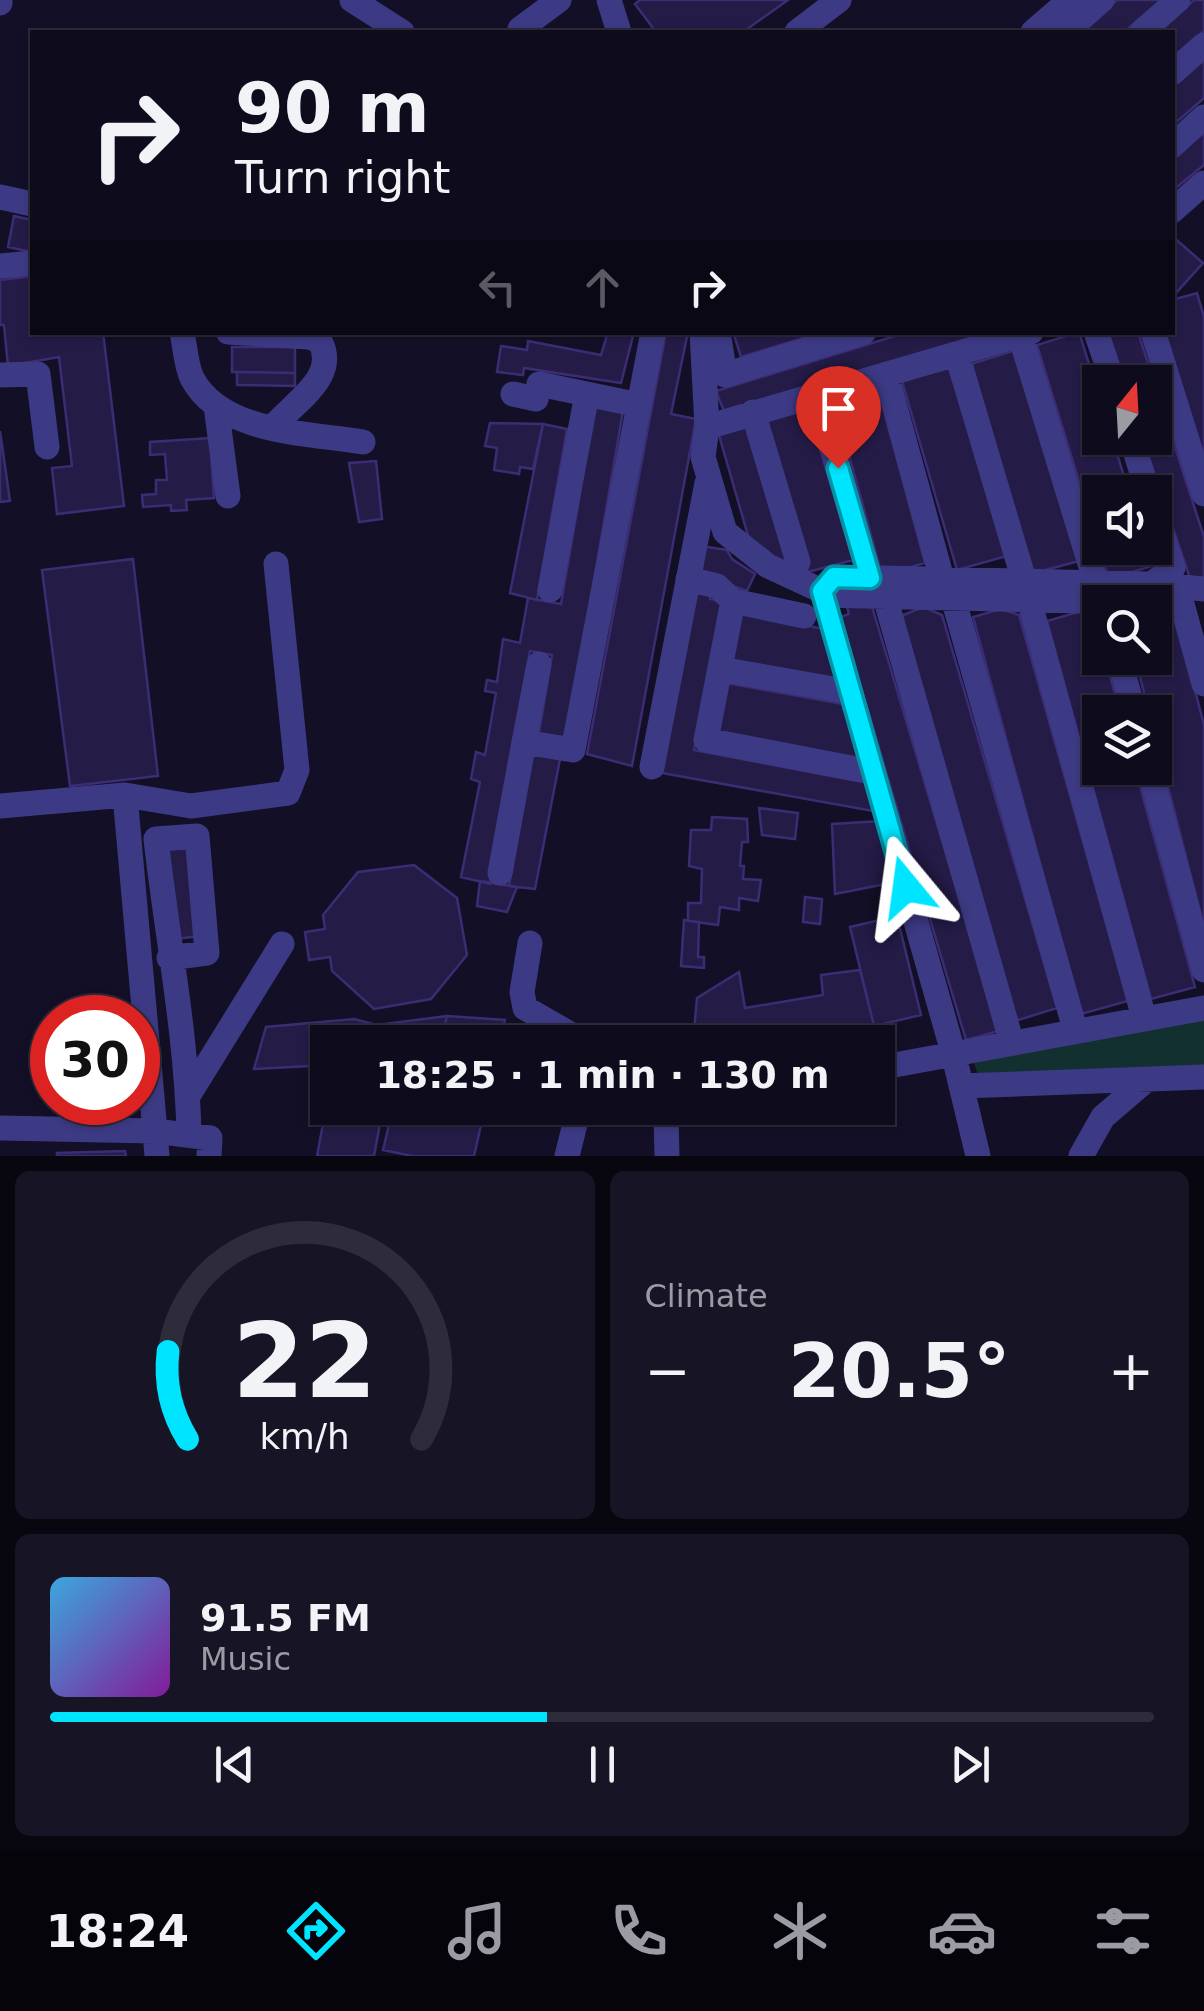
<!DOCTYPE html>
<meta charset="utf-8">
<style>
body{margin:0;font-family:"DejaVu Sans",sans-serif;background:#171425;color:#f1f3f6;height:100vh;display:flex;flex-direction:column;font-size:38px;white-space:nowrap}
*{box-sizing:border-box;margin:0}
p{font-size:32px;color:#9b9ba3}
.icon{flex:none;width:55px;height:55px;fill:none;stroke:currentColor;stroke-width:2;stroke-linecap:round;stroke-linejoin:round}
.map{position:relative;height:1156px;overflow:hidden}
.details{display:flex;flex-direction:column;gap:15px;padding:15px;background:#08060f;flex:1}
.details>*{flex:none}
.top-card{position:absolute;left:30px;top:30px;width:1145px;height:305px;border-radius:0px;box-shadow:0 2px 8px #0004,0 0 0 2px #2e2b3b;background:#0e0b1c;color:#f1f3f6;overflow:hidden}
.needle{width:65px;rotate:18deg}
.controls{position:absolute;left:1082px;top:365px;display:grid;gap:20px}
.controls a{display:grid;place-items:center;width:90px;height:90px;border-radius:0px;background:#0e0b1c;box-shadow:0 2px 8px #0004,0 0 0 2px #2e2b3b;font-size:50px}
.speed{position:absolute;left:30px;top:995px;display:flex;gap:20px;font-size:50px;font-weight:700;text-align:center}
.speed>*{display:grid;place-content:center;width:130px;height:130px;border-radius:50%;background:#0e0b1c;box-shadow:0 2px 8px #0004,0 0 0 2px #2e2b3b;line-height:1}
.speed .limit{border:15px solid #d22;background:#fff;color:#111}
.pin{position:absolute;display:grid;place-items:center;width:85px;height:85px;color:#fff;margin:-102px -42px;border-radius:50% 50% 50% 0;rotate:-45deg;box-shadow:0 0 10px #0007}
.pin .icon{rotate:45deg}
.me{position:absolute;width:110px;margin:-55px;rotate:344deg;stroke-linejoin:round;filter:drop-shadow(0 0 8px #0008)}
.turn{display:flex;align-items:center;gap:35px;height:210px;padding:0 40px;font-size:45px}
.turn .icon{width:130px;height:130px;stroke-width:2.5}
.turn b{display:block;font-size:70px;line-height:85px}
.lanes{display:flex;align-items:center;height:95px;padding:0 40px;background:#0003;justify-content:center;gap:50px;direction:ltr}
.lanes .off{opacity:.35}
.big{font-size:75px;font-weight:700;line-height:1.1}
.details .widget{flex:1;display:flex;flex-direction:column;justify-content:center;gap:15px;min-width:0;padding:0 35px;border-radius:15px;background:#171425}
.details .dial{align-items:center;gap:0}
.dial svg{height:260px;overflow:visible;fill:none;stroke:#2e2b3b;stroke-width:7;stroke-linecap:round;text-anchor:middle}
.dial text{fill:#f1f3f6;stroke:none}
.song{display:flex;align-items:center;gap:30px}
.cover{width:120px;height:120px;border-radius:15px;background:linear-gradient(135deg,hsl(200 70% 55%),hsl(290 70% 35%))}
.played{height:10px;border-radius:5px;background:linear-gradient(90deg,#00e5ff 45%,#2e2b3b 45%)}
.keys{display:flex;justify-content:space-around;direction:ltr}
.heat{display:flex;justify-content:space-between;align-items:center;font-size:55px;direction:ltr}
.details .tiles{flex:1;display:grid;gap:15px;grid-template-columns:1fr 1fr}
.widget:last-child{grid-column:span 2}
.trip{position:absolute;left:310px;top:1025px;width:585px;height:100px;border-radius:0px;background:#0e0b1c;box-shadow:0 2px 8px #0004,0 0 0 2px #2e2b3b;font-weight:700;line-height:100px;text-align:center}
.tab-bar{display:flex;height:160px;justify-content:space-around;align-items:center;background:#06040b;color:#9b9ba3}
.tab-bar .icon{width:70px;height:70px}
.tab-bar .on{color:#00e5ff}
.tab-bar b{font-size:45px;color:#f1f3f6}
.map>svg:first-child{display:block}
</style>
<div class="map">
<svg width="1204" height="1156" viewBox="0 0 1204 1156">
<rect width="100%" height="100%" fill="#130f26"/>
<path fill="#12302f" d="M 1204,1017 L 1204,1069 L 978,1075 L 974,1063 Z"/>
<path fill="#241b47" stroke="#3b2d73" stroke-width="2.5" d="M 640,0 L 788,0 L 743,32 L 656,32 L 635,4 Z
M 1117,0 L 1161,0 L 1124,32 L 1080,32 Z
M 1194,0 L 1204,0 L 1204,31 L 1172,59 L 1172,32 L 1158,32 Z
M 1204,59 L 1204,98 L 1172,126 L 1172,87 Z
M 1204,130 L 1204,165 L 1172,191 L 1172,157 Z
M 14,216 L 32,220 L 32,252 L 8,247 Z
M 1172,236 L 1203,263 L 1175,294 L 1172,292 Z
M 32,276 L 32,332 L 103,332 L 124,506 L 57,514 L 52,468 L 72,466 L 59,357 L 8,366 L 4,325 L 0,325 L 0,280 Z
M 1197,293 L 1204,317 L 1204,458 L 1165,332 L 1172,332 L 1172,300 Z
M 608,332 L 634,332 L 621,383 L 524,368 L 523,375 L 497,372 L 501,346 L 527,350 L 528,341 L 601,355 Z
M 666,332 L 688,332 L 671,414 L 696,419 L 632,766 L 587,754 Z
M 733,332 L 823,332 L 741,357 Z
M 908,332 L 1000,332 L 725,414 L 716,391 Z
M 1079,332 L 1100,399 L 1100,438 L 1112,438 L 1129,492 L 1100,492 L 1100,548 L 1146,548 L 1152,566 L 1109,579 L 1037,345 Z
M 1106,332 L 1138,332 L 1154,382 L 1123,382 Z
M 232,347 L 295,347 L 295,373 L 232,372 Z
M 1016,350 L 1079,561 L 1034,573 L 971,364 Z
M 949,368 L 1007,556 L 957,570 L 902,381 Z
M 237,372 L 295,373 L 295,386 L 237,385 Z
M 1155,385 L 1204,537 L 1204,580 L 1192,584 L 1142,438 L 1155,438 Z
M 878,389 L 925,563 L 882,575 L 834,400 Z
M 595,406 L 623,411 L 566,744 L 538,739 L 552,655 L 530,651 L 490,884 L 461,877 L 480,782 L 471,779 L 476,752 L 485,755 L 496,693 L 485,691 L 487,680 L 497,682 L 503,639 L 520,643 L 528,598 L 561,604 Z
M 808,409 L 853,560 L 808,572 L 764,421 Z
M 490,423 L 543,424 L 533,469 L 520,467 L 519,474 L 494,470 L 497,448 L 485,446 Z
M 543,424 L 567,429 L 537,600 L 510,593 Z
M 750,426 L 790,569 L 751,546 L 719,435 Z
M 0,431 L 10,501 L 0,502 Z
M 210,438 L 214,498 L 186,500 L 187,510 L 171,511 L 171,505 L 143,507 L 142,495 L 156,494 L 156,480 L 167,480 L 165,454 L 150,455 L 150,442 Z
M 376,461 L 382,519 L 359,522 L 349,463 Z
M 701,546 L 727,550 L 732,559 L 755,574 L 747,591 L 695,573 Z
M 133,559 L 158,776 L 70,786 L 42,570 Z
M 696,586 L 712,589 L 710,599 L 722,601 L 694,750 L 868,783 L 873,811 L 662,773 Z
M 870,600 L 999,1031 L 966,1040 L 840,617 L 849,614 L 847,607 Z
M 923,607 L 942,615 L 1057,1008 L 1012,1022 L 896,618 Z
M 1092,608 L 1100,658 L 1105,658 L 1120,712 L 1100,712 L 1100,768 L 1135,768 L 1195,987 L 1151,999 L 1047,621 Z
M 1001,609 L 1019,615 L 1128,1001 L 1081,1014 L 973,617 Z
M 1155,610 L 1175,614 L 1204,725 L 1204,927 L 1155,736 L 1155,712 L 1149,712 L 1135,658 L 1155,658 Z
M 739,612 L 824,629 L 838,681 L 730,662 Z
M 726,683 L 843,704 L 858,759 L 717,734 Z
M 531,753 L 560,759 L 535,889 L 509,886 Z
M 759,808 L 798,813 L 795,839 L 762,835 Z
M 712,817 L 747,819 L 748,842 L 742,842 L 740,866 L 744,866 L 743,879 L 761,880 L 758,901 L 739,898 L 739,910 L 720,907 L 718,925 L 688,921 L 688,903 L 701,903 L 702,869 L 689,866 L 691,830 L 711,830 Z
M 881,821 L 896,882 L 835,894 L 832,824 Z
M 190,848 L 199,936 L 176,939 L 167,850 Z
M 414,865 L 457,898 L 467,955 L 431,999 L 374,1009 L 332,971 L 330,957 L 309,960 L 305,932 L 325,929 L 323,915 L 358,872 Z
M 480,881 L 517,887 L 507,912 L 477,906 Z
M 805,897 L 822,899 L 820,924 L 803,922 Z
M 897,916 L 921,1015 L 874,1026 L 850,927 Z
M 684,920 L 699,922 L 698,957 L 704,957 L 704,968 L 681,966 Z
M 860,970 L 874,1026 L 859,1028 L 861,1042 L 693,1042 L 697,998 L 739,972 L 745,1008 L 823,995 L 821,975 Z
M 447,1016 L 441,1042 L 328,1042 L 328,1065 L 254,1069 L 266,1027 L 354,1019 L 377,1025 Z
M 447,1016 L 505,1020 L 500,1042 L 441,1042 Z
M 328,1097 L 328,1108 L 383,1108 L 374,1156 L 317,1156 Z
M 393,1108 L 485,1108 L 474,1156 L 412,1156 L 383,1150 Z
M 125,1151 L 126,1156 L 57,1156 L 57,1153 Z"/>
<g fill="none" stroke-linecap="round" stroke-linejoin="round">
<path stroke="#3d3a85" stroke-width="25" d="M 352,0 L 402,32
M 609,0 L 619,32
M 0,3 L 0,0
M 525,32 L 520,29 L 559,0
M 797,32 L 839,0
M 1033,32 L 1070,0
M 1066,32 L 1102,0
M 1142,32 L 1178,0
M 1172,73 L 1204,45
M 1172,146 L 1204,117
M 0,197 L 32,204
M 1172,211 L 1204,183
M 0,266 L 32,263
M 182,332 C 185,346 186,366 192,378 C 221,434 310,433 363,442
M 228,332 L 309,337 L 320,341 C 339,377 295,401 273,427
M 702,332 L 707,427 L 703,457 L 725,532 L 768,566 L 822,591 L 953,1052 L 978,1156
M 718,332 L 725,375 L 864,332
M 1096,332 L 1113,382
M 1153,332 L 1204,494
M 1020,335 L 1096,583
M 957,354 L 1024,581
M 886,374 L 942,579
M 0,375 L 38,374 L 47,447
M 513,394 L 536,399 L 539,384 L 639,405
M 817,394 L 870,578
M 216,406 L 228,496
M 753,412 L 798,562
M 707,427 L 1031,332
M 1131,438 L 1148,492
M 1155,513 L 1173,568 L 1151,584 L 1204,589
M 688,579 L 717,586 L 733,601
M 550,590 L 587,394
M 822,591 L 834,577 L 1151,584
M 823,595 L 1120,602
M 885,597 L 1011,1040
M 953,598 L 1075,1029
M 1029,600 L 1144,1018
M 1155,603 L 1182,604 L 1204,684
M 804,616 L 733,601 L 706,740 L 872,772
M 1119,658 L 1134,712
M 720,669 L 850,692
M 524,742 L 539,664
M 652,767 L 707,483
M 1149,768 L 1204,970
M 125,795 L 191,806 L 288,793 L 297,770 L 276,564
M 0,806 L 125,795 L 155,1131 L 0,1128
M 500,873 L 524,742 L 573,750 L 653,332
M 530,943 L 522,992 L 525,1008 L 584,1042
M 169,958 L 207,953 L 197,836 L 156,839 C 167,937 187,1036 189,1135
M 878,1068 L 1204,1008
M 961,1086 L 1204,1077
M 188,1096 L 282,944
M 157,1156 L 155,1131 L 210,1138 L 209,1156
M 567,1156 L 579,1108
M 667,1156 L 666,1117 L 688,1108
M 1081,1156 L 1103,1117 L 1145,1081"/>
</g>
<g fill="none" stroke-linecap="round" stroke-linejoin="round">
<defs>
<path id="route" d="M 838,468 L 870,578 L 834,577 L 822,591 L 906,887"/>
</defs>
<use href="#route" stroke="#0095a6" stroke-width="25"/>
<use href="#route" stroke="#00e5ff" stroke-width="18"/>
</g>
</svg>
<div class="controls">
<a><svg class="needle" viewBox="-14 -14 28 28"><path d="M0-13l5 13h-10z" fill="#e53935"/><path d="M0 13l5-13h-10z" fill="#9b9ba3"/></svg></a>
<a><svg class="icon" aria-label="sound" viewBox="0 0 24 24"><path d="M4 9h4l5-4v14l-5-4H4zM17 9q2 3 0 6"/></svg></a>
<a><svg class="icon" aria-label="search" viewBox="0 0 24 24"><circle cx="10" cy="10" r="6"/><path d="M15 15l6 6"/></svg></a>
<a><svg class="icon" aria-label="layers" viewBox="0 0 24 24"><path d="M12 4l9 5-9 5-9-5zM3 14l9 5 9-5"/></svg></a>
</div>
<div class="speed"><div class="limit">30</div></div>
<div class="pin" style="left:838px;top:468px;background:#d93025"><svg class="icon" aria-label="arrive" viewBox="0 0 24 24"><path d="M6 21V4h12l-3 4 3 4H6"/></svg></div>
<svg class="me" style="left:906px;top:887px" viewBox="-20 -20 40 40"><path d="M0-17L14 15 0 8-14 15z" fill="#00e5ff" stroke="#fff" stroke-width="4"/></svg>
<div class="trip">18:25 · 1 min · 130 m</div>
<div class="top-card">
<div class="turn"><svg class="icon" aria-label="right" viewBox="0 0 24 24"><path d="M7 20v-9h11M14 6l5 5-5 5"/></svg><div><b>90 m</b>Turn right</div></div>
<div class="lanes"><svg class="icon off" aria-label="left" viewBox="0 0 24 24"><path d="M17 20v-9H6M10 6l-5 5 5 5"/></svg><svg class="icon off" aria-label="ahead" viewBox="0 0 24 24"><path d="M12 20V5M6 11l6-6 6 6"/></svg><svg class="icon" aria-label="right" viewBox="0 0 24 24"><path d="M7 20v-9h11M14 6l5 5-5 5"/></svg></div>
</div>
</div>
<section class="details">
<div class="tiles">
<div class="widget dial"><svg viewBox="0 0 100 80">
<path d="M14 69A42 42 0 1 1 86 69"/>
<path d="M14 69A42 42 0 0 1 8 42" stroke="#00e5ff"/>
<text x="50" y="56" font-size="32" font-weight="700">22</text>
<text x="50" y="72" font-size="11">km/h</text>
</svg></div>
<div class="widget"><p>Climate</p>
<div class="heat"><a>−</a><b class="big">20.5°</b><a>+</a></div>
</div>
<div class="widget">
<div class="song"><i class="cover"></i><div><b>91.5 FM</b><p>Music</p></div></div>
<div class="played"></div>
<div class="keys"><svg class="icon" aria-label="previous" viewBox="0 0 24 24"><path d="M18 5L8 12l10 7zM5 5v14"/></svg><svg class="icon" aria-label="pause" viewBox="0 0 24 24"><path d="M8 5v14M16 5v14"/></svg><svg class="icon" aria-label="next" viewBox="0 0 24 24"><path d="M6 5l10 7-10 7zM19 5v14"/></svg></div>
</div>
</div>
</section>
<nav class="tab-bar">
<b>18:24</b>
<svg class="icon on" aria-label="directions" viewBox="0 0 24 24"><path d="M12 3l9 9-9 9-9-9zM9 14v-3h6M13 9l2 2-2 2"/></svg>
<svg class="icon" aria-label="music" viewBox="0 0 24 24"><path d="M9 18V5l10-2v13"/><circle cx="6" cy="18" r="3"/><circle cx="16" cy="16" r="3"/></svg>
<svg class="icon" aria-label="phone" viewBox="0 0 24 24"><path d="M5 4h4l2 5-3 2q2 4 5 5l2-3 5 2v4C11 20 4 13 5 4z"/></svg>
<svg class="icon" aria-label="climate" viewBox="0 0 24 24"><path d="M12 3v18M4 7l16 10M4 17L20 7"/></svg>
<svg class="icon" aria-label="car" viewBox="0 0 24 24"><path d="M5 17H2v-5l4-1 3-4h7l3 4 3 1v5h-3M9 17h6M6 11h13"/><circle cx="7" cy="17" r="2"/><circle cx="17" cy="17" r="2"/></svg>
<svg class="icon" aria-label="filters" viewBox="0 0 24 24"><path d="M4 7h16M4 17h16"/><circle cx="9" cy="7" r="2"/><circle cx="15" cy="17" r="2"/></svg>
</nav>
